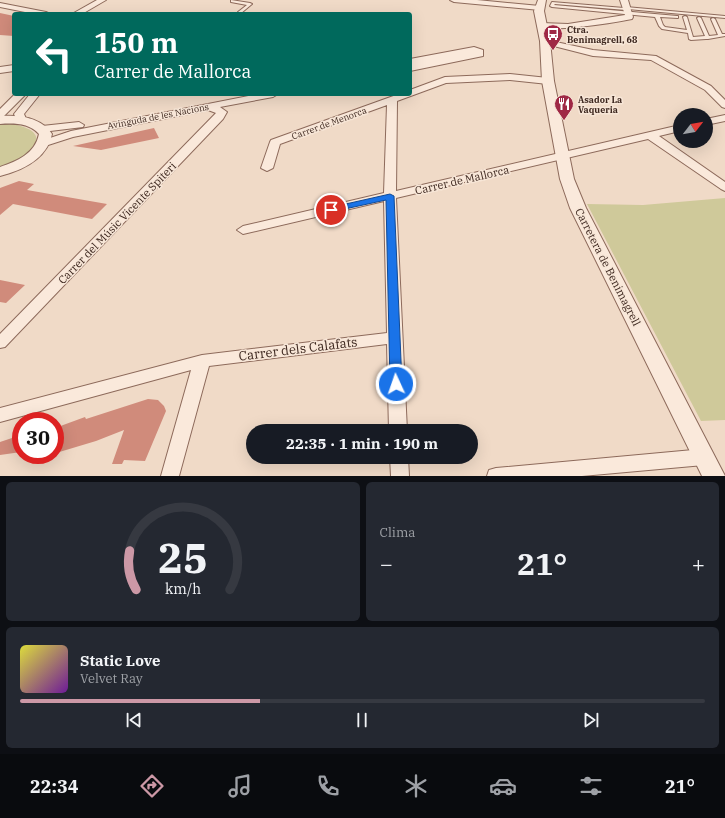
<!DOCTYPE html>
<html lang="es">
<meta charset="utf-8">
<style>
body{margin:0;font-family:"IBM Plex Serif",serif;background:#242831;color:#f1f3f6;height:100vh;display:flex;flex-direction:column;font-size:15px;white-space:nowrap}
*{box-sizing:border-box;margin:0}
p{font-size:13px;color:#9ea1a6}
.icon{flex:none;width:22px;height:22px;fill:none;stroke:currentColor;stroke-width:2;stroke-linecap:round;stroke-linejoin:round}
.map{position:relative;height:476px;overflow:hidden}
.side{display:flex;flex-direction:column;gap:6px;padding:6px;background:#0d0f14;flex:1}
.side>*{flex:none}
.banner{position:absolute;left:12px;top:12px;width:400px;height:84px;border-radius:4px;box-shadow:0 4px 16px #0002;background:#00695c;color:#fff;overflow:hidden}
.needle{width:26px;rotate:59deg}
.tools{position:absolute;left:673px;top:108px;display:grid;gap:8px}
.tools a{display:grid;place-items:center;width:40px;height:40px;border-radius:50%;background:#171b24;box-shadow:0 4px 16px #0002;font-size:20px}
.speed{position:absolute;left:12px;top:412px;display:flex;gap:8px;font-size:20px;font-weight:700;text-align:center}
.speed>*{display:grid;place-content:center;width:52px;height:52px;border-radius:50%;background:#171b24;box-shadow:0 4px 16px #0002;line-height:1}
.speed .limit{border:6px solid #d22;background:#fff;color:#111}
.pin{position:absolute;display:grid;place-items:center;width:34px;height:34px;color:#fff;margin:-17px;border:2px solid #fff;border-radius:50%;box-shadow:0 1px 4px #0007}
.me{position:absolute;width:44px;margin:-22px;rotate:357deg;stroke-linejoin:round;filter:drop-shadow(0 0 3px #0008)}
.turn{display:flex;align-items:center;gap:14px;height:84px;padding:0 16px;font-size:18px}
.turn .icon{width:52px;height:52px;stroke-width:2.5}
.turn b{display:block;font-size:28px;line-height:34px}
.big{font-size:30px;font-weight:700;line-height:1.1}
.side .widget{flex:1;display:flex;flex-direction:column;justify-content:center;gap:6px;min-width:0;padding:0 14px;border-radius:6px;background:#242831}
.side .dial{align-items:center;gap:0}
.dial svg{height:104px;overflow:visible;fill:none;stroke:#363941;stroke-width:7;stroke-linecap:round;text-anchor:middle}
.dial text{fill:#f1f3f6;stroke:none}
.song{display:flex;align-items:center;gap:12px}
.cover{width:48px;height:48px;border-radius:6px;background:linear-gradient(135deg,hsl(60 70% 55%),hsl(280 70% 35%))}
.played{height:4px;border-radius:2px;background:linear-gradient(90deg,#cc98a6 35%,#363941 35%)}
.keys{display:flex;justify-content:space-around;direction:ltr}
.heat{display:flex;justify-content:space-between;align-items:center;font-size:22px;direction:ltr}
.side .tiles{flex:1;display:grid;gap:6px;grid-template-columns:1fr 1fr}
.widget:last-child{grid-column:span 2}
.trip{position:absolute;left:246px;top:424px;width:232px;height:40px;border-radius:20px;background:#171b24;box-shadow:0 4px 16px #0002;font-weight:700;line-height:40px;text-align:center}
.dock{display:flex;height:64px;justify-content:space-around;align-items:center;background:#090b0e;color:#9ea1a6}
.dock .icon{width:28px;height:28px}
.dock .current{color:#cc98a6}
.dock b{font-size:18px;color:#f1f3f6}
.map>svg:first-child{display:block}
</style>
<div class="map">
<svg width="725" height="476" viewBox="0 0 725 476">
<rect width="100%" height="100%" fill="#f0dac7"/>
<path fill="#cfc99a" d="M 0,123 C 56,126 41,155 0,167 Z
M 725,198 L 725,420 L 701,421 L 587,204 L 643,205 Z"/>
<path fill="#d08b7b" d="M 0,13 L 14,16 L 14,36 L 0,35 Z
M 154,128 L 159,138 L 101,150 L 73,146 Z
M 19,181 L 34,184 L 27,190 L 107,204 L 92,219 L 13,204 L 0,215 L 0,188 Z
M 0,280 L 25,285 L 6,303 L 0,302 Z
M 148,399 L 158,400 L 164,406 L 166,411 L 145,461 L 124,460 L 122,464 L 112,464 L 124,430 L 96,441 L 56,453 L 55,428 L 85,417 L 86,419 Z
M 21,435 L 21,452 L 0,455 L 0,442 Z"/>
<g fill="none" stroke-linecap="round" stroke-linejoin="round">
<defs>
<path id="service" d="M 231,0 L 250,3 L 252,4 L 240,14 L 238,14 L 238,12 L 247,5 L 231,2 Z
M 552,2 L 624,8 L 626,7 L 725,16 L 725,18 L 628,9 L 626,10 L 555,4 L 554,5 L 677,16 L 678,16 L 678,18 L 660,17 L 663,25 L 665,27 L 687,30 L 683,17 L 685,16 L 687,17 L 693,37 L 705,36 L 697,18 L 699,17 L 701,18 L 709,36 L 718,35 L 711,19 L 713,18 L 715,19 L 722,34 L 725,34 L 725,36 L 708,39 L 706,39 L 691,40 L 689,39 L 688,33 L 662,29 L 659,26 L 655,17 L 552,7 L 550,6 Z"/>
<path id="minor" d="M 97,0 L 106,0 L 82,14 L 72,14 Z
M 450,0 L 477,0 L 540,6 L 544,8 L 540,10 L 454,2 Z
M 620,0 L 628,0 L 633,17 L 632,19 C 617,22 547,34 537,25 L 541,23 L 568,24 L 625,15 Z
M 0,3 L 46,12 L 50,14 L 35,14 L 0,7 Z
M 542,39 L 593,50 L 656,56 L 711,86 L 725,100 L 725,108 L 722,107 L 705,90 L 651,60 L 593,56 L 542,43 Z
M 474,47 L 483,50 L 483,56 L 410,71 L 410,65 L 474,53 L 410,65 L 410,59 Z
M 14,65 L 14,71 L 0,73 L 0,67 Z
M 510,74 L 548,78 L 553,81 L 548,84 L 510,80 L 446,83 L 397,101 L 396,191 L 680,125 L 680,131 L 659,136 L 725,182 L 725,191 L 721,189 L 648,139 L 396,198 L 407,431 L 389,431 L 387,344 L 209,366 L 179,476 L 161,476 L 191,370 L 0,422 L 0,408 L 202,355 L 387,333 L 384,201 L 243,234 L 237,230 L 243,226 L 384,193 L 387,105 L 280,144 L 273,168 L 267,171 L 261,168 L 270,142 L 271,140 L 399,94 L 410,94 L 410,90 L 445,77 Z
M 15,94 L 26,94 L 4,116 L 0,117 L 0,109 Z
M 30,94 L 40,94 L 24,114 L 27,121 L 26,123 L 18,123 L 14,114 Z
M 259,94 L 278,94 L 273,97 L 220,107 L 227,112 L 223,119 L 5,347 L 0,348 L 0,334 L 216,113 L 208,110 L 73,137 L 45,146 L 41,145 L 40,143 L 41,141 L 71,131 Z
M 725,115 L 725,121 L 706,125 L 706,119 Z
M 79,122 L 84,125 L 83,127 L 42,132 L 37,129 L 42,126 Z
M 704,449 L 710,452 L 713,457 L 710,462 L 704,465 L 582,476 L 487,476 L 489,470 L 496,468 Z
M 390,457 L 408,457 L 409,476 L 391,476 Z"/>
<path id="tertiary" d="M 538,0 L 546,0 L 544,11 L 550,41 L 554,81 L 574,179 L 586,208 L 725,476 L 702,476 L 570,208 L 560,179 L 542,81 L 540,41 L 534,11 Z
M 0,116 C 19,115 41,117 52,134 C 47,159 23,170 0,176 L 0,167 C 17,161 35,154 39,134 C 29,123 14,123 0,124 Z"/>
</defs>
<use href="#service" stroke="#8d6a5b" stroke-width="2"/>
<use href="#minor" stroke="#8d6a5b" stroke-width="2"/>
<use href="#tertiary" stroke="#8d6a5b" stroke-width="2"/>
<use href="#service" fill="#fae9db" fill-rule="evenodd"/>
<use href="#minor" fill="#fae9db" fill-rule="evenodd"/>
<use href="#tertiary" fill="#fae9db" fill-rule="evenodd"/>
</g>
<path fill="#1a73e8" stroke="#114b97" d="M 390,194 L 394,196 L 402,384 L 400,387 L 392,387 L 390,384 L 386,200 L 331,212 L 327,210 L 328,208 Z"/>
<defs>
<symbol id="bus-pin" viewBox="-11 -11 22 30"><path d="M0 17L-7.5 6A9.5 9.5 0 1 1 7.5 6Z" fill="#9f2845" stroke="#f7e6d7"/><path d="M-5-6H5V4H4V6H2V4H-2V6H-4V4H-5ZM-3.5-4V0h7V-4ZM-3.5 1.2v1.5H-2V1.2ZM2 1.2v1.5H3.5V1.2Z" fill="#fff"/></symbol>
<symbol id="restaurant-pin" viewBox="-11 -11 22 30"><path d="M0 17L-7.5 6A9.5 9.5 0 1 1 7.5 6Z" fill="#9f2845" stroke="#f7e6d7"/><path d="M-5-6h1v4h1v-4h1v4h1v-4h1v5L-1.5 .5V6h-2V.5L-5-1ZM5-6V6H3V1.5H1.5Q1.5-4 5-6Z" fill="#fff"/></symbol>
</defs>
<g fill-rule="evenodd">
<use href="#bus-pin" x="542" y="23" width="22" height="30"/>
<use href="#restaurant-pin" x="553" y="93" width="22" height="30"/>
</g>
<g text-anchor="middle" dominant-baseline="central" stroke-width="3" stroke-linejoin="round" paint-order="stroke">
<g font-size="9" font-weight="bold" fill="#3d271f" stroke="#f7e6d7" text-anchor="start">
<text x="567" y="29">Ctra.<tspan x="567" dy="10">Benimagrell, 68</tspan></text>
<text x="578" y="99">Asador La<tspan x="578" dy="10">Vaqueria</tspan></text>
</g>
<g font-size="9" fill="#3d271f" stroke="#f7e6d7">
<text transform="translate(158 116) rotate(-11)">Avinguda de les Nacions</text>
<text transform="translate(329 123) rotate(-20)">Carrer de Menorca</text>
</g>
<g font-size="11" fill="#3d271f" stroke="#f7e6d7">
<text transform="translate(462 180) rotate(-13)">Carrer de Mallorca</text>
<text transform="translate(117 223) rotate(-46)">Carrer del Músic Vicente Spiteri</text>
<text transform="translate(608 267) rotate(63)">Carretera de Benimagrell</text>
</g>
<g font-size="13" fill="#3d271f" stroke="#f7e6d7">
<text transform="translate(298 349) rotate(-7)">Carrer dels Calafats</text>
</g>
</g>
</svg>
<div class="tools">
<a><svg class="needle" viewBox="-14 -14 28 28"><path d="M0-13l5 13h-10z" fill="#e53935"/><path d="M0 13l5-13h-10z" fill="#9ea1a6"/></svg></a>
</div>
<div class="speed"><div class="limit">30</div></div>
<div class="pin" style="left:331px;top:210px;background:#d93025"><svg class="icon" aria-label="arrive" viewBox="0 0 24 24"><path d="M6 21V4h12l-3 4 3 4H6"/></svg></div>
<svg class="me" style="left:396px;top:384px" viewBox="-20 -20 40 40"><circle r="17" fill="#1a73e8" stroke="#fff" stroke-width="3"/><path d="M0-11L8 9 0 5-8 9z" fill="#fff"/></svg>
<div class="trip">22:35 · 1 min · 190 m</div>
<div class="banner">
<div class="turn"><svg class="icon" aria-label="left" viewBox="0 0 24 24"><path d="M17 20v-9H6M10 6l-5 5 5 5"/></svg><div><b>150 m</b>Carrer de Mallorca</div></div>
</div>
</div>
<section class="side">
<div class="tiles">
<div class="widget dial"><svg viewBox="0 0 100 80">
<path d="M14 69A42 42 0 1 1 86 69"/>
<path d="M14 69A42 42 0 0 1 9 39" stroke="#cc98a6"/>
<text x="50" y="56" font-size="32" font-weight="700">25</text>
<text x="50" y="72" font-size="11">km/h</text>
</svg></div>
<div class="widget"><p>Clima</p>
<div class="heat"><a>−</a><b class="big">21°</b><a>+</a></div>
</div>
<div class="widget">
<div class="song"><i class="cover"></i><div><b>Static Love</b><p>Velvet Ray</p></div></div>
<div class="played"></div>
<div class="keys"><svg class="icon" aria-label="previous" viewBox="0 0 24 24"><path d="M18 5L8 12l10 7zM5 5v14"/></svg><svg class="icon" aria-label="pause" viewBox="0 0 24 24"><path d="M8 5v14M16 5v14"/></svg><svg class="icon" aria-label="next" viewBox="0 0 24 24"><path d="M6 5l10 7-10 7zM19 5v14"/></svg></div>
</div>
</div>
</section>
<nav class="dock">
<b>22:34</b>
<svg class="icon current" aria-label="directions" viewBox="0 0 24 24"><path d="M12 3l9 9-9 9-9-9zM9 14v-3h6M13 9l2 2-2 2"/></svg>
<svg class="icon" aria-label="music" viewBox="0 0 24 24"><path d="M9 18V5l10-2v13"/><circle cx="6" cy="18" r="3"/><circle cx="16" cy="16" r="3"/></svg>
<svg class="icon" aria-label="phone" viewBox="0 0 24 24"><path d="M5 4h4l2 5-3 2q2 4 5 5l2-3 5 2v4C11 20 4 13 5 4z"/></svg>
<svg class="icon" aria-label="climate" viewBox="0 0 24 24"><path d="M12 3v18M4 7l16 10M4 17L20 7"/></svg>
<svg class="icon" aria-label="car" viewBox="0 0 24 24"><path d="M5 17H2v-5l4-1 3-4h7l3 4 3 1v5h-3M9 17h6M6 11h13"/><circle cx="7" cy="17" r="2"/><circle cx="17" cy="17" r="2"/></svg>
<svg class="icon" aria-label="filters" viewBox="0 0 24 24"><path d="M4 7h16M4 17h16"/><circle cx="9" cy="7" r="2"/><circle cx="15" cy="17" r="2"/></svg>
<b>21°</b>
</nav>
